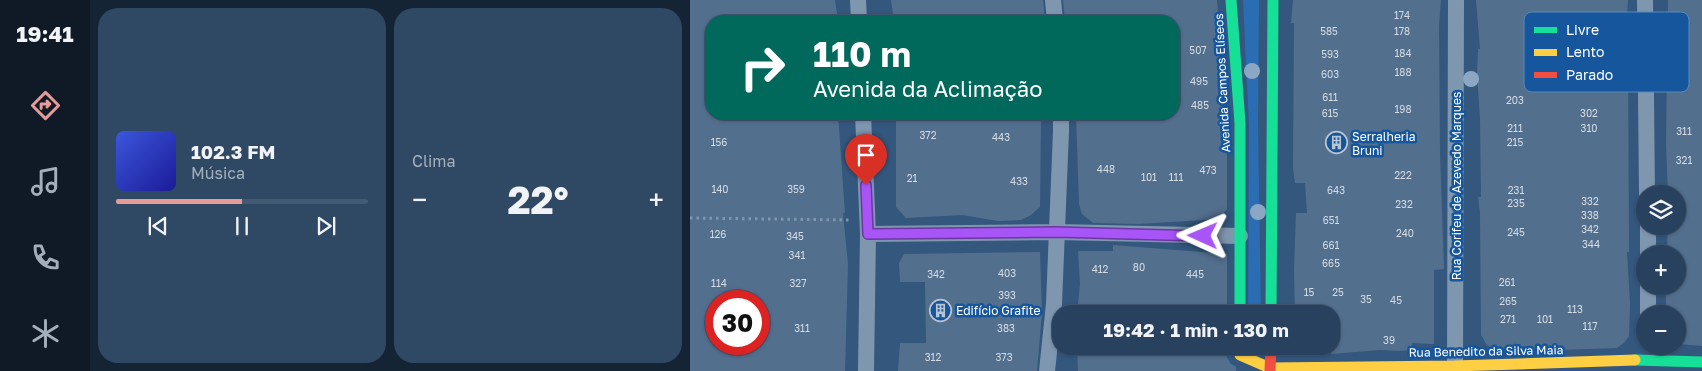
<!DOCTYPE html>
<html lang="pt">
<meta charset="utf-8">
<style>
body{margin:0;font-family:"Golos Text",sans-serif;background:#2f4864;color:#f1f3f6;height:100vh;display:flex;flex-direction:column;font-size:19px;white-space:nowrap}
*{box-sizing:border-box;margin:0}
p{font-size:16px;color:#a4afbc}
.icon{flex:none;width:28px;height:28px;fill:none;stroke:currentColor;stroke-width:2;stroke-linecap:round;stroke-linejoin:round}
.map{position:relative;flex:1;overflow:hidden}
.details{display:flex;flex-direction:column;gap:8px;padding:8px;background:#152434;width:600px}
.details>*{flex:none}
.banner{position:absolute;left:15px;top:15px;width:475px;height:105px;border-radius:20px;box-shadow:0 1px 4px #0004,0 0 0 1px #435a73;background:#00695c;color:#fff;overflow:hidden}
.fabs{position:absolute;left:946px;top:185px;display:grid;gap:10px}
.fabs a{display:grid;place-items:center;width:50px;height:50px;border-radius:50%;background:#27415e;box-shadow:0 1px 4px #0004,0 0 0 1px #435a73;font-size:25px}
.speed{position:absolute;left:15px;top:290px;display:flex;gap:10px;font-size:25px;font-weight:700;text-align:center}
.speed>*{display:grid;place-content:center;width:65px;height:65px;border-radius:50%;background:#27415e;box-shadow:0 1px 4px #0004,0 0 0 1px #435a73;line-height:1}
.speed .limit{border:8px solid #d22;background:#fff;color:#111}
.pin{position:absolute;display:grid;place-items:center;width:42px;height:42px;color:#fff;margin:-51px -21px;border-radius:50% 50% 50% 0;rotate:-45deg;box-shadow:0 0 5px #0007}
.pin .icon{rotate:45deg}
.me{position:absolute;width:55px;margin:-28px;rotate:271deg;stroke-linejoin:round;filter:drop-shadow(0 0 4px #0008)}
.turn{display:flex;align-items:center;gap:18px;height:105px;padding:0 25px;font-size:22px}
.turn .icon{width:65px;height:65px;stroke-width:2.5}
.turn b{display:block;font-size:35px;line-height:42px}
.big{font-size:38px;font-weight:700;line-height:1.1}
.details .widget{flex:1;display:flex;flex-direction:column;justify-content:center;gap:8px;min-width:0;padding:0 18px;border-radius:20px;background:#2f4864}
.song{display:flex;align-items:center;gap:15px}
.cover{width:60px;height:60px;border-radius:8px;background:linear-gradient(135deg,hsl(230 70% 55%),hsl(240 70% 35%))}
.played{height:5px;border-radius:2px;background:linear-gradient(90deg,#e69b98 50%,#435a73 50%)}
.keys{display:flex;justify-content:space-around;direction:ltr}
.heat{display:flex;justify-content:space-between;align-items:center;font-size:28px;direction:ltr}
.details .tiles{flex:1;display:grid;gap:8px;grid-template-columns:repeat(2,1fr)}
.trip{position:absolute;left:362px;top:305px;width:288px;height:50px;border-radius:20px;background:#27415e;box-shadow:0 1px 4px #0004,0 0 0 1px #435a73;font-weight:700;line-height:50px;text-align:center}
main{display:flex;flex:1;min-height:0}
.menu{display:flex;flex-direction:column;width:90px;justify-content:space-around;align-items:center;background:#101a26;color:#a4afbc}
.menu .icon{width:35px;height:35px}
.menu .on{color:#e69b98}
.menu b{font-size:22px;color:#f1f3f6}
.map>svg:first-child{display:block}
</style>
<main>
<nav class="menu">
<b>19:41</b>
<svg class="icon on" aria-label="directions" viewBox="0 0 24 24"><path d="M12 3l9 9-9 9-9-9zM9 14v-3h6M13 9l2 2-2 2"/></svg>
<svg class="icon" aria-label="music" viewBox="0 0 24 24"><path d="M9 18V5l10-2v13"/><circle cx="6" cy="18" r="3"/><circle cx="16" cy="16" r="3"/></svg>
<svg class="icon" aria-label="phone" viewBox="0 0 24 24"><path d="M5 4h4l2 5-3 2q2 4 5 5l2-3 5 2v4C11 20 4 13 5 4z"/></svg>
<svg class="icon" aria-label="climate" viewBox="0 0 24 24"><path d="M12 3v18M4 7l16 10M4 17L20 7"/></svg>
</nav>
<section class="details">
<div class="tiles">
<div class="widget">
<div class="song"><i class="cover"></i><div><b>102.3 FM</b><p>Música</p></div></div>
<div class="played"></div>
<div class="keys"><svg class="icon" aria-label="previous" viewBox="0 0 24 24"><path d="M18 5L8 12l10 7zM5 5v14"/></svg><svg class="icon" aria-label="pause" viewBox="0 0 24 24"><path d="M8 5v14M16 5v14"/></svg><svg class="icon" aria-label="next" viewBox="0 0 24 24"><path d="M6 5l10 7-10 7zM19 5v14"/></svg></div>
</div>
<div class="widget"><p>Clima</p>
<div class="heat"><a>−</a><b class="big">22°</b><a>+</a></div>
</div>
</div>
</section>
<div class="map">
<svg width="1012" height="371" viewBox="0 0 1012 371">
<rect width="100%" height="100%" fill="#34577e"/>
<path fill="#2a6db2" d="M 553,0 L 569,0 L 568,124 L 571,314 L 558,314 L 559,125 Z"/>
<path fill="#536f8e" fill-rule="evenodd" d="M 0,0 L 145,0 L 148,21 L 21,21 L 21,114 L 148,114 L 155,213 L 153,213 L 158,264 L 155,371 L 0,371 ZM 26,301 L 69,301 L 69,344 L 26,344 Z
M 201,0 L 353,0 L 355,21 L 204,21 Z
M 373,0 L 527,0 L 537,123 L 537,209 L 529,219 L 449,224 L 403,223 L 392,214 L 389,204 L 386,114 L 484,114 L 484,21 L 375,21 Z
M 603,0 L 751,0 L 749,25 L 750,153 L 754,269 L 744,270 L 744,344 L 722,343 L 722,350 L 708,351 L 690,350 L 641,354 L 641,314 L 605,314 L 604,270 L 606,213 L 617,213 L 615,183 L 605,183 L 603,168 L 604,23 L 601,23 Z
M 786,0 L 938,0 L 936,30 L 938,47 L 939,252 L 937,252 L 940,303 L 939,336 L 934,343 L 927,348 L 808,352 L 797,345 L 791,335 L 790,213 L 788,197 L 791,197 L 790,119 L 787,74 L 788,49 L 790,49 Z
M 978,0 L 1012,0 L 1012,346 L 988,344 L 988,314 L 976,314 L 976,286 L 988,286 L 988,254 L 977,254 L 978,226 L 988,226 L 988,194 L 978,194 L 976,144 Z
M 206,114 L 351,114 L 350,207 L 341,215 L 331,220 L 308,221 L 272,215 L 216,218 L 206,207 Z
M 423,245 L 537,254 L 537,314 L 387,314 L 390,284 L 388,251 L 423,251 Z
M 350,252 L 352,313 L 347,371 L 208,371 L 210,343 L 236,343 L 235,282 L 210,282 L 209,263 L 214,254 Z
M 387,346 L 541,346 L 538,350 L 537,357 L 540,363 L 546,367 L 546,371 L 388,371 Z"/>
<g fill="none" stroke-linecap="round" stroke-linejoin="round">
<path stroke="#7f96af" stroke-width="3" stroke-dasharray="2.5 4" stroke-linecap="butt" d="M 0,218 L 162,220"/>
<path stroke="#7f96af" stroke-width="16" d="M 168,0 L 169,21
M 363,0 L 365,21
M 955,0 L 957,194
M 173,114 L 178,234 L 176,371
M 958,226 L 958,254
M 178,234 L 367,232 L 550,236
M 958,286 L 958,314
M 357,371 L 364,304 L 371,131 L 371,114
M 765,371 L 766,0"/>
<path stroke="#16e098" stroke-width="11" d="M 541,0 L 550,123 L 550,314
M 581,314 L 583,0
M 945,360 L 1012,362"/>
<path stroke="#ffcf43" stroke-width="11" d="M 550,355 L 580,368 L 765,366 L 945,360"/>
<path stroke="#f24e42" stroke-width="11" d="M 580,371 L 581,346"/>
</g>
<g fill="#8ca7c4">
<circle cx="562" cy="71" r="8"/>
<circle cx="781" cy="79" r="8"/>
<circle cx="568" cy="212" r="8"/>
</g>
<g fill="none" stroke-linecap="round" stroke-linejoin="round">
<defs>
<path id="route" d="M 176,185 L 178,234 L 367,232 L 513,236"/>
</defs>
<use href="#route" stroke="#6d37a1" stroke-width="12"/>
<use href="#route" stroke="#a855f7" stroke-width="9"/>
</g>
<defs>
<symbol id="building-ring" viewBox="-11 -11 22 22"><circle r="9.5" fill="#15569d" stroke="#b8c4d2" stroke-width="1.5"/><path d="M-4-6H4V6H1V3H-1V6H-4ZM-2.5-4.3h1.7v1.8h-1.7ZM.8-4.3h1.7v1.8H.8ZM-2.5-1h1.7V.8h-1.7ZM.8-1h1.7V.8H.8Z" fill="#b8c4d2"/></symbol>
</defs>
<g fill-rule="evenodd">
<use href="#building-ring" x="634" y="130" width="25" height="25"/>
<use href="#building-ring" x="238" y="298" width="25" height="25"/>
</g>
<g text-anchor="middle" dominant-baseline="central" stroke-width="5" stroke-linejoin="round" paint-order="stroke">
<g font-size="10" fill="#d4dbe3">
<text x="712" y="15">174</text>
<text x="639" y="31">585</text>
<text x="712" y="31">178</text>
<text x="508" y="50">507</text>
<text x="713" y="53">184</text>
<text x="640" y="54">593</text>
<text x="713" y="72">188</text>
<text x="640" y="74">603</text>
<text x="509" y="81">495</text>
<text x="640" y="97">611</text>
<text x="825" y="100">203</text>
<text x="510" y="105">485</text>
<text x="713" y="109">198</text>
<text x="640" y="113">615</text>
<text x="899" y="113">302</text>
<text x="825" y="128">211</text>
<text x="899" y="128">310</text>
<text x="994" y="131">311</text>
<text x="238" y="135">372</text>
<text x="311" y="137">443</text>
<text x="29" y="142">156</text>
<text x="825" y="142">215</text>
<text x="994" y="160">321</text>
<text x="416" y="169">448</text>
<text x="518" y="170">473</text>
<text x="713" y="175">222</text>
<text x="459" y="177">101</text>
<text x="486" y="177">111</text>
<text x="222" y="178">21</text>
<text x="329" y="181">433</text>
<text x="30" y="189">140</text>
<text x="106" y="189">359</text>
<text x="646" y="190">643</text>
<text x="826" y="190">231</text>
<text x="900" y="201">332</text>
<text x="826" y="203">235</text>
<text x="714" y="204">232</text>
<text x="900" y="215">338</text>
<text x="641" y="220">651</text>
<text x="900" y="229">342</text>
<text x="826" y="232">245</text>
<text x="715" y="233">240</text>
<text x="28" y="234">126</text>
<text x="105" y="236">345</text>
<text x="901" y="244">344</text>
<text x="641" y="245">661</text>
<text x="107" y="255">341</text>
<text x="641" y="263">665</text>
<text x="449" y="267">80</text>
<text x="410" y="269">412</text>
<text x="317" y="273">403</text>
<text x="246" y="274">342</text>
<text x="505" y="274">445</text>
<text x="817" y="282">261</text>
<text x="29" y="283">114</text>
<text x="108" y="283">327</text>
<text x="619" y="292">15</text>
<text x="648" y="292">25</text>
<text x="317" y="295">393</text>
<text x="676" y="299">35</text>
<text x="706" y="300">45</text>
<text x="818" y="301">265</text>
<text x="885" y="309">113</text>
<text x="818" y="319">271</text>
<text x="855" y="319">101</text>
<text x="900" y="326">117</text>
<text x="112" y="328">311</text>
<text x="316" y="328">383</text>
<text x="699" y="340">39</text>
<text x="243" y="357">312</text>
<text x="314" y="357">373</text>
</g>
<g font-size="12" fill="#fff" stroke="#15569d">
<text transform="translate(532 83) rotate(-93)">Avenida Campos Elíseos</text>
<text transform="translate(766 186) rotate(-90)">Rua Corifeu de Azevedo Marques</text>
<text transform="translate(796 351) rotate(-1)">Rua Benedito da Silva Maia</text>
</g>
<g font-size="12" fill="#fff" stroke="#15569d" text-anchor="start">
<text x="662" y="136">Serralheria<tspan x="662" dy="14">Bruni</tspan></text>
<text x="266" y="310">Edifício Grafite</text>
</g>
</g>
<rect x="834" y="12" width="165" height="80" rx="8" fill="#15569d" stroke="#5b89ba" stroke-width="1"/>
<rect x="844" y="27" width="23" height="6" fill="#16e098"/>
<rect x="844" y="49" width="23" height="7" fill="#ffcf43"/>
<rect x="844" y="72" width="23" height="6" fill="#f24e42"/>
<g font-size="14" fill="#fff">
<text x="876" y="35">Livre</text>
<text x="876" y="57">Lento</text>
<text x="876" y="80">Parado</text>
</g>
</svg>
<div class="fabs">
<a><svg class="icon" aria-label="layers" viewBox="0 0 24 24"><path d="M12 4l9 5-9 5-9-5zM3 14l9 5 9-5"/></svg></a>
<a>+</a>
<a>−</a>
</div>
<div class="speed"><div class="limit">30</div></div>
<div class="pin" style="left:176px;top:185px;background:#d93025"><svg class="icon" aria-label="arrive" viewBox="0 0 24 24"><path d="M6 21V4h12l-3 4 3 4H6"/></svg></div>
<svg class="me" style="left:513px;top:236px" viewBox="-20 -20 40 40"><path d="M0-17L14 15 0 8-14 15z" fill="#a855f7" stroke="#fff" stroke-width="4"/></svg>
<div class="trip">19:42 · 1 min · 130 m</div>
<div class="banner">
<div class="turn"><svg class="icon" aria-label="right" viewBox="0 0 24 24"><path d="M7 20v-9h11M14 6l5 5-5 5"/></svg><div><b>110 m</b>Avenida da Aclimação</div></div>
</div>
</div>
</main>
